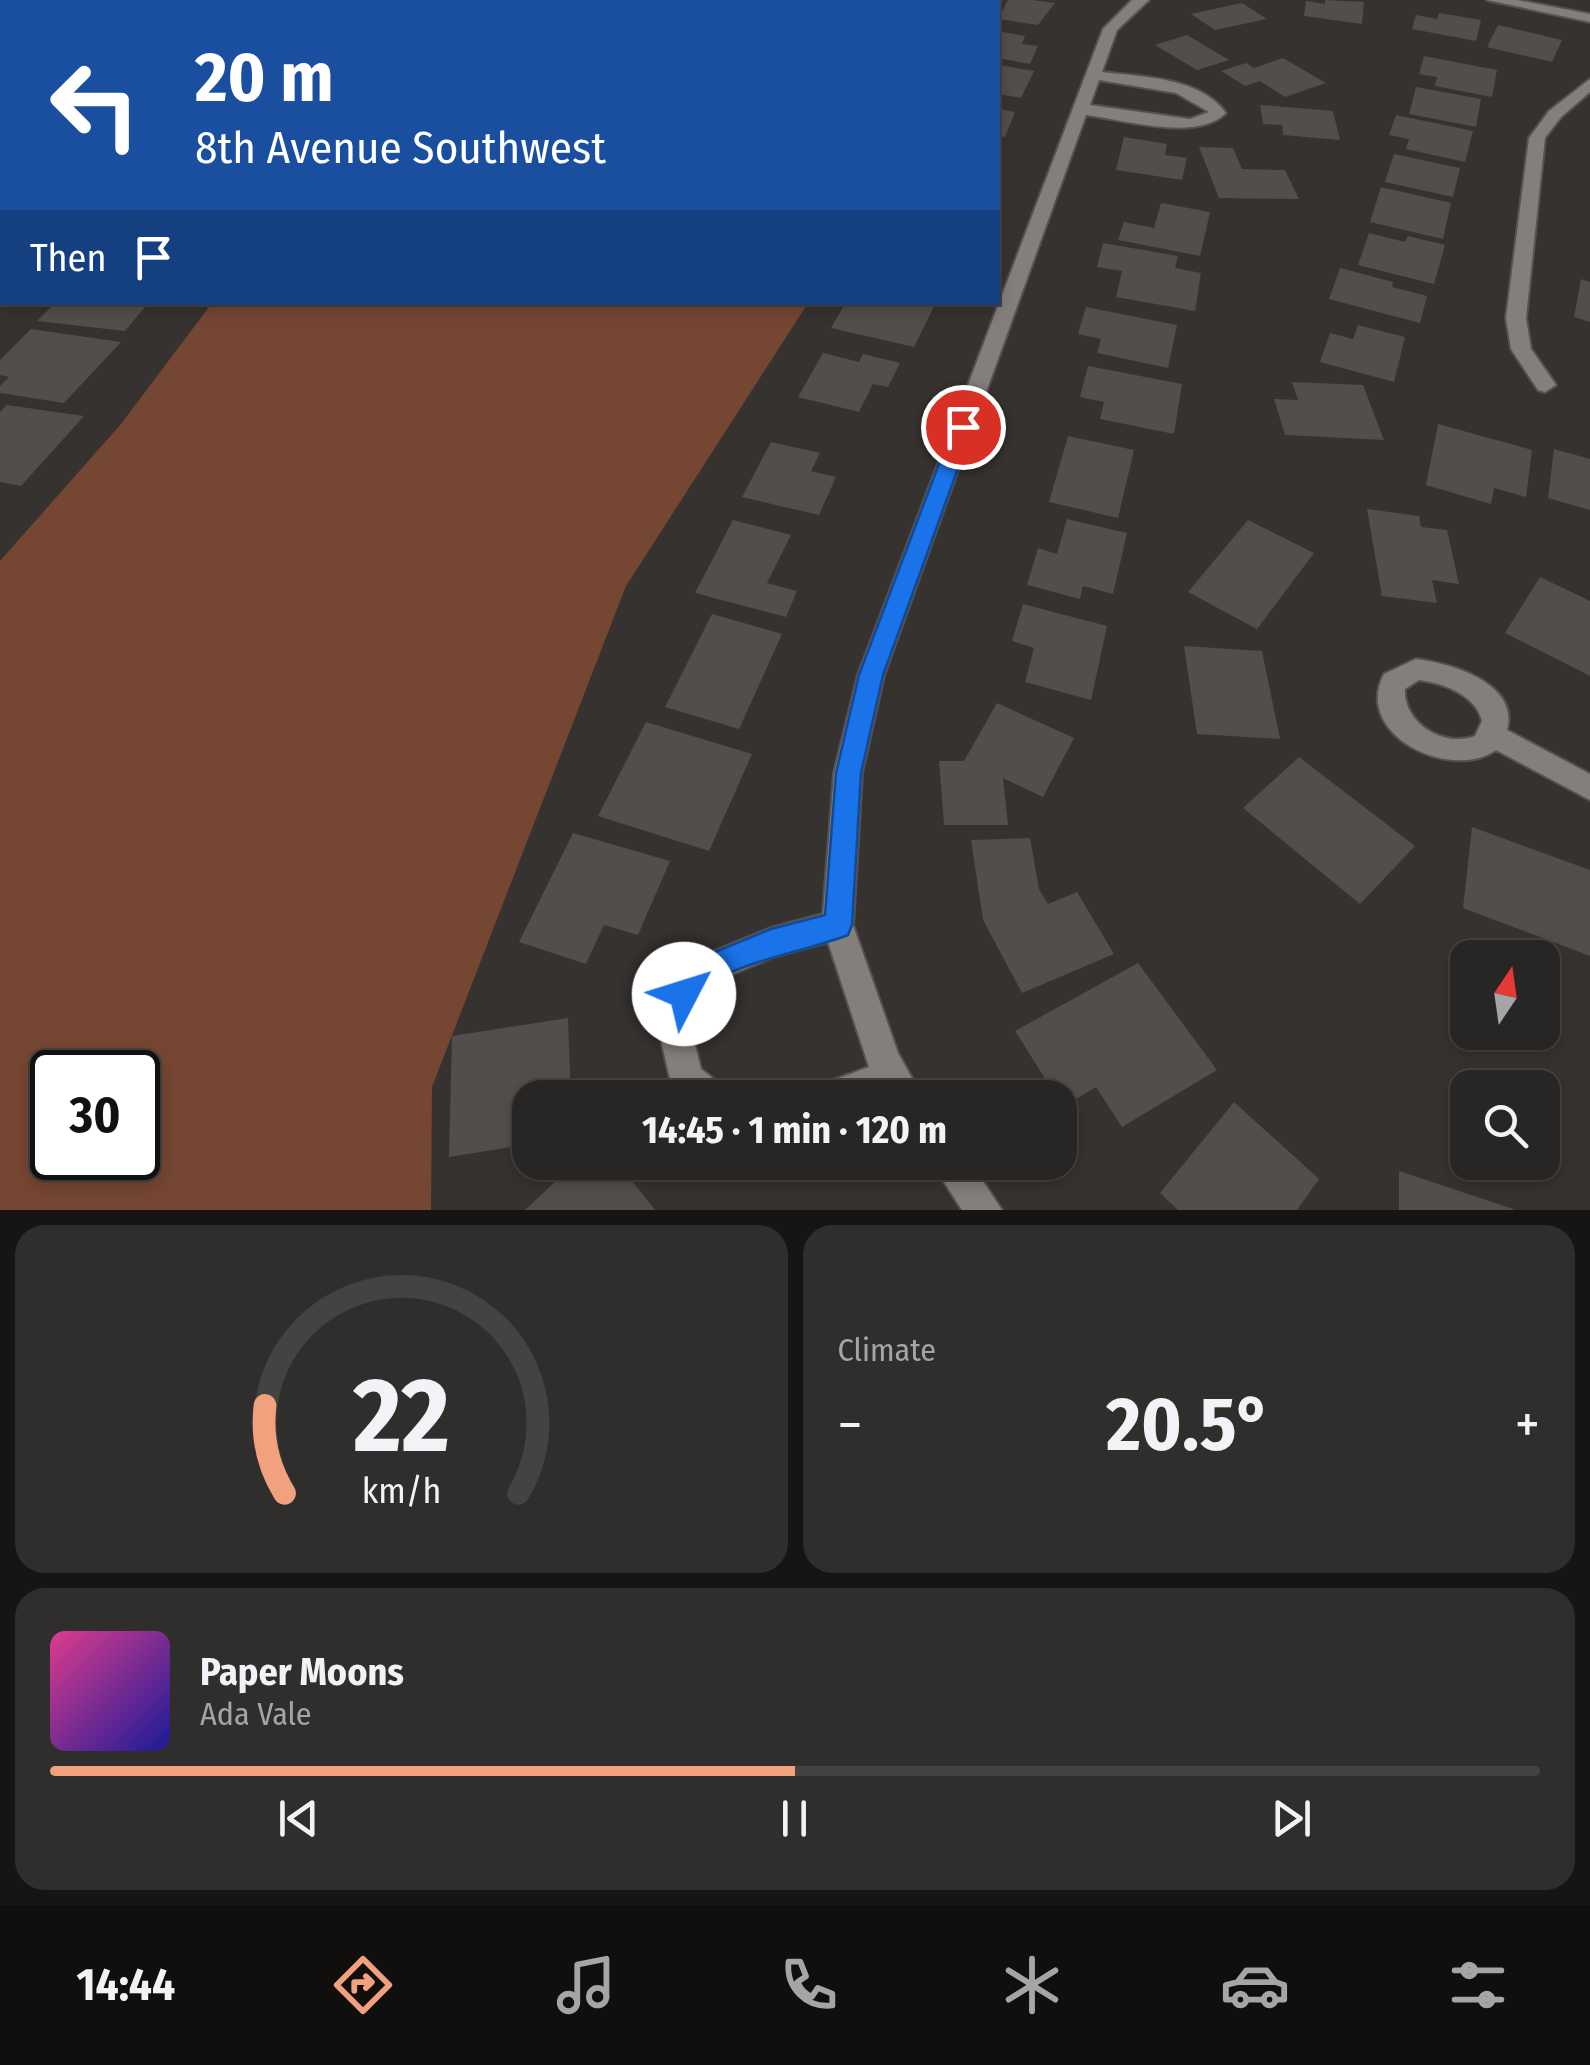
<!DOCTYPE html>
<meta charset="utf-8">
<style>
body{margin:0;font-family:"Fira Sans Condensed",sans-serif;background:#302e2c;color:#f1f3f6;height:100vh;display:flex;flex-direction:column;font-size:38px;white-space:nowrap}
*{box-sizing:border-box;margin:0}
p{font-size:32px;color:#a5a5a6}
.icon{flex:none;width:55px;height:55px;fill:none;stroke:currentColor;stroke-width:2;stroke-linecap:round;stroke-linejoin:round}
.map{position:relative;height:1210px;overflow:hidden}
.panel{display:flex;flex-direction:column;gap:15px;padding:15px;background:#161514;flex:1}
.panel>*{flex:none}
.guide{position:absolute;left:0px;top:0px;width:1000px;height:305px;box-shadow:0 5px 15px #0003,0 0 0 2px #444341;background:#1a4fa0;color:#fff;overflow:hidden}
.needle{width:65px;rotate:13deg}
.buttons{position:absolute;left:1450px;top:940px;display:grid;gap:20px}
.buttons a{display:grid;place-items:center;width:110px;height:110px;border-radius:20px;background:#282624;box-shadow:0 5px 15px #0003,0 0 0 2px #444341;font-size:50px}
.speed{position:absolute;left:30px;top:1050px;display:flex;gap:20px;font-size:50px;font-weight:700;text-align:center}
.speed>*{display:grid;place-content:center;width:130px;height:130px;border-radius:50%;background:#282624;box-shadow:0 5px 15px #0003,0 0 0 2px #444341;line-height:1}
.speed .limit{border:5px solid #111;border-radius:15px;background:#fff;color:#111}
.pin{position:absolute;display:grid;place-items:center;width:85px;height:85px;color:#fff;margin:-42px;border:5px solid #fff;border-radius:50%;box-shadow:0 2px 10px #0007}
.me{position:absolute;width:110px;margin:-55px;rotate:50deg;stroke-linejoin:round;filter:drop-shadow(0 0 8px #0008)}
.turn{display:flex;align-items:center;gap:35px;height:210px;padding:0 30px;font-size:45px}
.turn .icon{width:130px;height:130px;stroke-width:2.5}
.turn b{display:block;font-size:70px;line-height:85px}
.then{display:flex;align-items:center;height:95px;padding:0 30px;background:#0003;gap:20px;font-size:38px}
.big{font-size:75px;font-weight:700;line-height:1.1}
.panel .tile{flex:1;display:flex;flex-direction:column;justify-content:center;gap:15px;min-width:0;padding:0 35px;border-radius:30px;background:#302e2c}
.panel .dial{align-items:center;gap:0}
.dial svg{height:260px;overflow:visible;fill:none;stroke:#444341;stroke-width:7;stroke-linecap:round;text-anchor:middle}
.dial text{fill:#f1f3f6;stroke:none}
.song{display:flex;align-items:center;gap:30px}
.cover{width:120px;height:120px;border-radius:15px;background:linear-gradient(135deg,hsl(330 70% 55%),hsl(240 70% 35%))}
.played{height:10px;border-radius:5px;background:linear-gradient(90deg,#f2a17e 50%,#444341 50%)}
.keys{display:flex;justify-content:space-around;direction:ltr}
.heat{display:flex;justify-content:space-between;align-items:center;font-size:55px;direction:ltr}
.panel .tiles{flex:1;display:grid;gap:15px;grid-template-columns:1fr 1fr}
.tile:last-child{grid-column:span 2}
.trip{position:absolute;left:512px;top:1080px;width:565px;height:100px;border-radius:30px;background:#282624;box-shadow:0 5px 15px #0003,0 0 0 2px #444341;font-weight:700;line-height:100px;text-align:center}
.tabs{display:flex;height:160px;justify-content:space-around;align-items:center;background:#100f0e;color:#a5a5a6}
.tabs .icon{width:70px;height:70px}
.tabs .selected{color:#f2a17e}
.tabs b{font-size:45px;color:#f1f3f6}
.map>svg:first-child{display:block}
</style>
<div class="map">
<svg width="1590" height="1210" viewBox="0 0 1590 1210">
<rect width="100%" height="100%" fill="#363230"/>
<path fill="#754632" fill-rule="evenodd" d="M 452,0 L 982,0 L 449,2 Z
M 212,303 L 808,303 L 626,586 L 432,1087 L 431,1210 L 0,1210 L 0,561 L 121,424 ZM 52,1072 L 138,1072 L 138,1158 L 52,1158 Z"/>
<path fill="#524e4c" d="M 1008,0 L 1032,0 L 1055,3 L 1038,25 L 998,19 Z
M 1325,0 L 1364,2 L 1362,24 L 1304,16 L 1306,1 L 1325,4 Z
M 1242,3 L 1267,19 L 1215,30 L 1191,14 Z
M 1439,13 L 1481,20 L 1476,41 L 1412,29 L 1416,15 L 1437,19 Z
M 1498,25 L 1562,40 L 1552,62 L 1487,47 Z
M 998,31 L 1025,36 L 1022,44 L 1038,46 L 1030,64 L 998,58 Z
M 1187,35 L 1229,60 L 1197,70 L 1155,45 Z
M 1424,56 L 1497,70 L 1492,97 L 1435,86 L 1437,77 L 1419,74 Z
M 1283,58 L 1326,83 L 1285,97 L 1260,81 L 1245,86 L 1221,71 L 1246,63 L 1254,68 Z
M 998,65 L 1034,71 L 1021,98 L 998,94 Z
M 1416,87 L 1481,99 L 1476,127 L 1409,114 Z
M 1260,105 L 1333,111 L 1340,140 L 1283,135 L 1282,125 L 1263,124 Z
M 998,109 L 1015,112 L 1005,137 L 998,136 Z
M 1396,115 L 1473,131 L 1465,162 L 1406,149 L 1409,139 L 1389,135 Z
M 1124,137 L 1167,144 L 1165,155 L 1187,158 L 1182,180 L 1116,170 Z
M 1199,147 L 1233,148 L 1242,169 L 1285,170 L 1299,199 L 1219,198 Z
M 1394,154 L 1460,168 L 1453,197 L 1385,182 Z
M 1381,187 L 1451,203 L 1443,239 L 1370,222 Z
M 1161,203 L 1210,212 L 1200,256 L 1118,240 L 1124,222 L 1154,228 Z
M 1369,233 L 1405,242 L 1408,236 L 1445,245 L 1434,284 L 1358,265 Z
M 1103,243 L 1178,256 L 1175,268 L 1201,273 L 1195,311 L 1116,297 L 1122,271 L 1097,267 Z
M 1340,268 L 1393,282 L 1392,287 L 1427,296 L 1420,323 L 1329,299 Z
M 1581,279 L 1590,282 L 1590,322 L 1574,317 Z
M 56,302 L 149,302 L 125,331 L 37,321 Z
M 846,302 L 927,302 L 935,304 L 914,347 L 831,328 Z
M 1086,307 L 1177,325 L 1168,368 L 1097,353 L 1101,339 L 1078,334 Z
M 1358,325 L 1405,337 L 1394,382 L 1320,362 L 1330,333 L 1353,339 Z
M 31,329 L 121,342 L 64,403 L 0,393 L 0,386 L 9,377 L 0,375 L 0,360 Z
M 823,353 L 859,362 L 863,354 L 900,363 L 888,387 L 873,384 L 859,412 L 798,397 Z
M 1088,366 L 1182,384 L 1174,434 L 1100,419 L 1104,402 L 1080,397 Z
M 1292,382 L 1363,385 L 1384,440 L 1285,435 L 1274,399 L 1298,400 Z
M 7,405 L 84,416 L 21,486 L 0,482 L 0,412 Z
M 1438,424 L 1532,450 L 1526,497 L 1494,488 L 1491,504 L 1426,485 Z
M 1068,436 L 1134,450 L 1118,518 L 1049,502 Z
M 771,442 L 820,453 L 811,471 L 836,477 L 819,515 L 742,497 Z
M 1554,449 L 1590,459 L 1590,510 L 1548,498 Z
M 1367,509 L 1419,516 L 1421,527 L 1447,530 L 1459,584 L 1432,580 L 1437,603 L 1382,596 Z
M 1067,519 L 1127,533 L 1113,594 L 1083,586 L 1080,599 L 1027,585 L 1038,548 L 1057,554 Z
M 733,520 L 791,535 L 767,583 L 797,591 L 786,617 L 695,593 Z
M 1248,520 L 1314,553 L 1257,629 L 1188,592 Z
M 1540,577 L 1590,601 L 1590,676 L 1505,633 Z
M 1023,604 L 1107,626 L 1091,700 L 1025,682 L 1034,648 L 1012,641 Z
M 712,614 L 782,634 L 739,729 L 665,707 Z
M 1184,646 L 1262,651 L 1280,739 L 1197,734 Z
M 997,703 L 1074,738 L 1043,797 L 1003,778 L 1008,825 L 944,825 L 939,761 L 964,761 Z
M 646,722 L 752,754 L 709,851 L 598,816 Z
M 1299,757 L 1415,846 L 1360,904 L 1243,808 Z
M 1472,827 L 1590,870 L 1590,956 L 1463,908 Z
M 573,833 L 670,861 L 638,935 L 604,925 L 586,964 L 519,942 Z
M 1030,838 L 1039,889 L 1048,904 L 1077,892 L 1114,954 L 1022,993 L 983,920 L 971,840 Z
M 1138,963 L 1217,1070 L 1122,1127 L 1096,1087 L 1063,1107 L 1015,1031 Z
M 568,1018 L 571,1098 L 530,1098 L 530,1144 L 449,1157 L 452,1036 Z
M 1234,1102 L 1319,1179 L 1297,1210 L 1178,1210 L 1160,1193 Z
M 576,1162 L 617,1162 L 655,1210 L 525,1210 Z
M 1399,1171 L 1513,1209 L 1513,1210 L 1399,1210 Z"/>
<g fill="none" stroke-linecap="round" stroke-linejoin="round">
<defs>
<path id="minor" d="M 1132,0 L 1149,0 L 1117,30 L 1102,72 C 1143,77 1200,77 1226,113 C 1197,142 1125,120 1086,115 L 884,675 L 862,773 L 853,925 L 898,1053 L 923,1098 L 885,1094 L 812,1098 L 817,1086 L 869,1067 L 828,942 L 773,957 L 707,985 L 688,1017 L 701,1069 L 723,1086 L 728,1098 L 683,1098 L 670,1079 L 655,1014 L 685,963 L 771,928 L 823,914 L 834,773 L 858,675 L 1103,29 ZM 1099,80 L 1176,93 L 1209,112 L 1190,119 L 1090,105 Z
M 1487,0 L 1517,0 L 1590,14 L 1590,22 Z
M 1590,79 L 1590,92 L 1561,117 L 1545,138 L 1526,318 L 1531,349 L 1556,385 L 1545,392 L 1538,390 L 1511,349 L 1506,318 L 1529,138 L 1549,111 Z
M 2,272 L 2,286 L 0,287 L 0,273 Z
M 1416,659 C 1450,663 1520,683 1507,730 L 1590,774 L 1590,800 L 1496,750 C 1451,782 1352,735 1384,674 ZM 1419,680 C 1443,683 1476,695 1482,721 L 1475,736 C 1444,748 1403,723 1405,689 Z
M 931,1162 L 970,1162 L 1002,1210 L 962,1210 Z"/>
</defs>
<use href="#minor" stroke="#555150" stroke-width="4"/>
<use href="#minor" fill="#847f7c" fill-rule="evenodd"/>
</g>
<path fill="#1a73e8" stroke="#114b97" stroke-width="2.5" d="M 963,421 L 973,427 L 883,675 L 861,773 L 852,925 L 848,935 C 803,952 754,958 711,982 C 699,988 698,1003 684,1008 L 673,1004 L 669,994 L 686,964 L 771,929 L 825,915 L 836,773 L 859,675 L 953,427 Z"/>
</svg>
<div class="buttons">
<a><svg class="needle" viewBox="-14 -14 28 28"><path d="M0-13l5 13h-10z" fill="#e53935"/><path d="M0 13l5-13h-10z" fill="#a5a5a6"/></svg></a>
<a><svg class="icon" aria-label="search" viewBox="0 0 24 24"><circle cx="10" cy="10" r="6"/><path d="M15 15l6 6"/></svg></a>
</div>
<div class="speed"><div class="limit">30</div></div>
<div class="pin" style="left:963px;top:427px;background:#d93025"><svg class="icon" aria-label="arrive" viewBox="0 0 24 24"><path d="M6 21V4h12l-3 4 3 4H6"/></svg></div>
<svg class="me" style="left:684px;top:994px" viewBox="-20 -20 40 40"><circle r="19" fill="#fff"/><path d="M0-13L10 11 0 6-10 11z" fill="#1a73e8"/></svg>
<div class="trip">14:45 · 1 min · 120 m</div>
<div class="guide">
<div class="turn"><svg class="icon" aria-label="left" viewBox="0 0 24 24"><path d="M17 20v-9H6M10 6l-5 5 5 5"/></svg><div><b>20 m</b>8th Avenue Southwest</div></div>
<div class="then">Then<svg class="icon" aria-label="arrive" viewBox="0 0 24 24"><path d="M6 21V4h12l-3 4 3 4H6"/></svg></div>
</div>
</div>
<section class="panel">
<div class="tiles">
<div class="tile dial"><svg viewBox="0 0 100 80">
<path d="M14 69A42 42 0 1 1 86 69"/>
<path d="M14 69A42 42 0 0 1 8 42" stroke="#f2a17e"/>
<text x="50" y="56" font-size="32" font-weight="700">22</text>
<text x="50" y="72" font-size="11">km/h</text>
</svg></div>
<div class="tile"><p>Climate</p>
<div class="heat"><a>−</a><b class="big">20.5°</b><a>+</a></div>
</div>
<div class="tile">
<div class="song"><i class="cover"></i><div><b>Paper Moons</b><p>Ada Vale</p></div></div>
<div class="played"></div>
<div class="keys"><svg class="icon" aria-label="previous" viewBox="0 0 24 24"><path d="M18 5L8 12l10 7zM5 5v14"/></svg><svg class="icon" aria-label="pause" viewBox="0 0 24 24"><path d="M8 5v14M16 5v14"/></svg><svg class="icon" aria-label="next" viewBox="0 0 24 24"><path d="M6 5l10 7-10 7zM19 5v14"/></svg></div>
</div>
</div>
</section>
<nav class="tabs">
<b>14:44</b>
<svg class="icon selected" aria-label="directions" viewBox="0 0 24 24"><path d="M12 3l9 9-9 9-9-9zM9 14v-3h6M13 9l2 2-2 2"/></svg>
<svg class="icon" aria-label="music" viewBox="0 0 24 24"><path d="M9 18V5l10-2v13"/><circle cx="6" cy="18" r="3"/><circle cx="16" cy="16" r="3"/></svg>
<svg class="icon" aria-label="phone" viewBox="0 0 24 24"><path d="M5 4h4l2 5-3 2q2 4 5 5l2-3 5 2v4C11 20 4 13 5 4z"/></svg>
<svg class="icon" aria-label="climate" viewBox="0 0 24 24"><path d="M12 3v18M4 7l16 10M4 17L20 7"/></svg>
<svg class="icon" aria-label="car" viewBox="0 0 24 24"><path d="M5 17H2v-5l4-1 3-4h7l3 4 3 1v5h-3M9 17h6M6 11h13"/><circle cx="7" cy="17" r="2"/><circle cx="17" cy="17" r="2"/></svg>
<svg class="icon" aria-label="filters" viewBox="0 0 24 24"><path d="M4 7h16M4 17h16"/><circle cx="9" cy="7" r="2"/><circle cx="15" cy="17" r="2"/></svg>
</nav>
